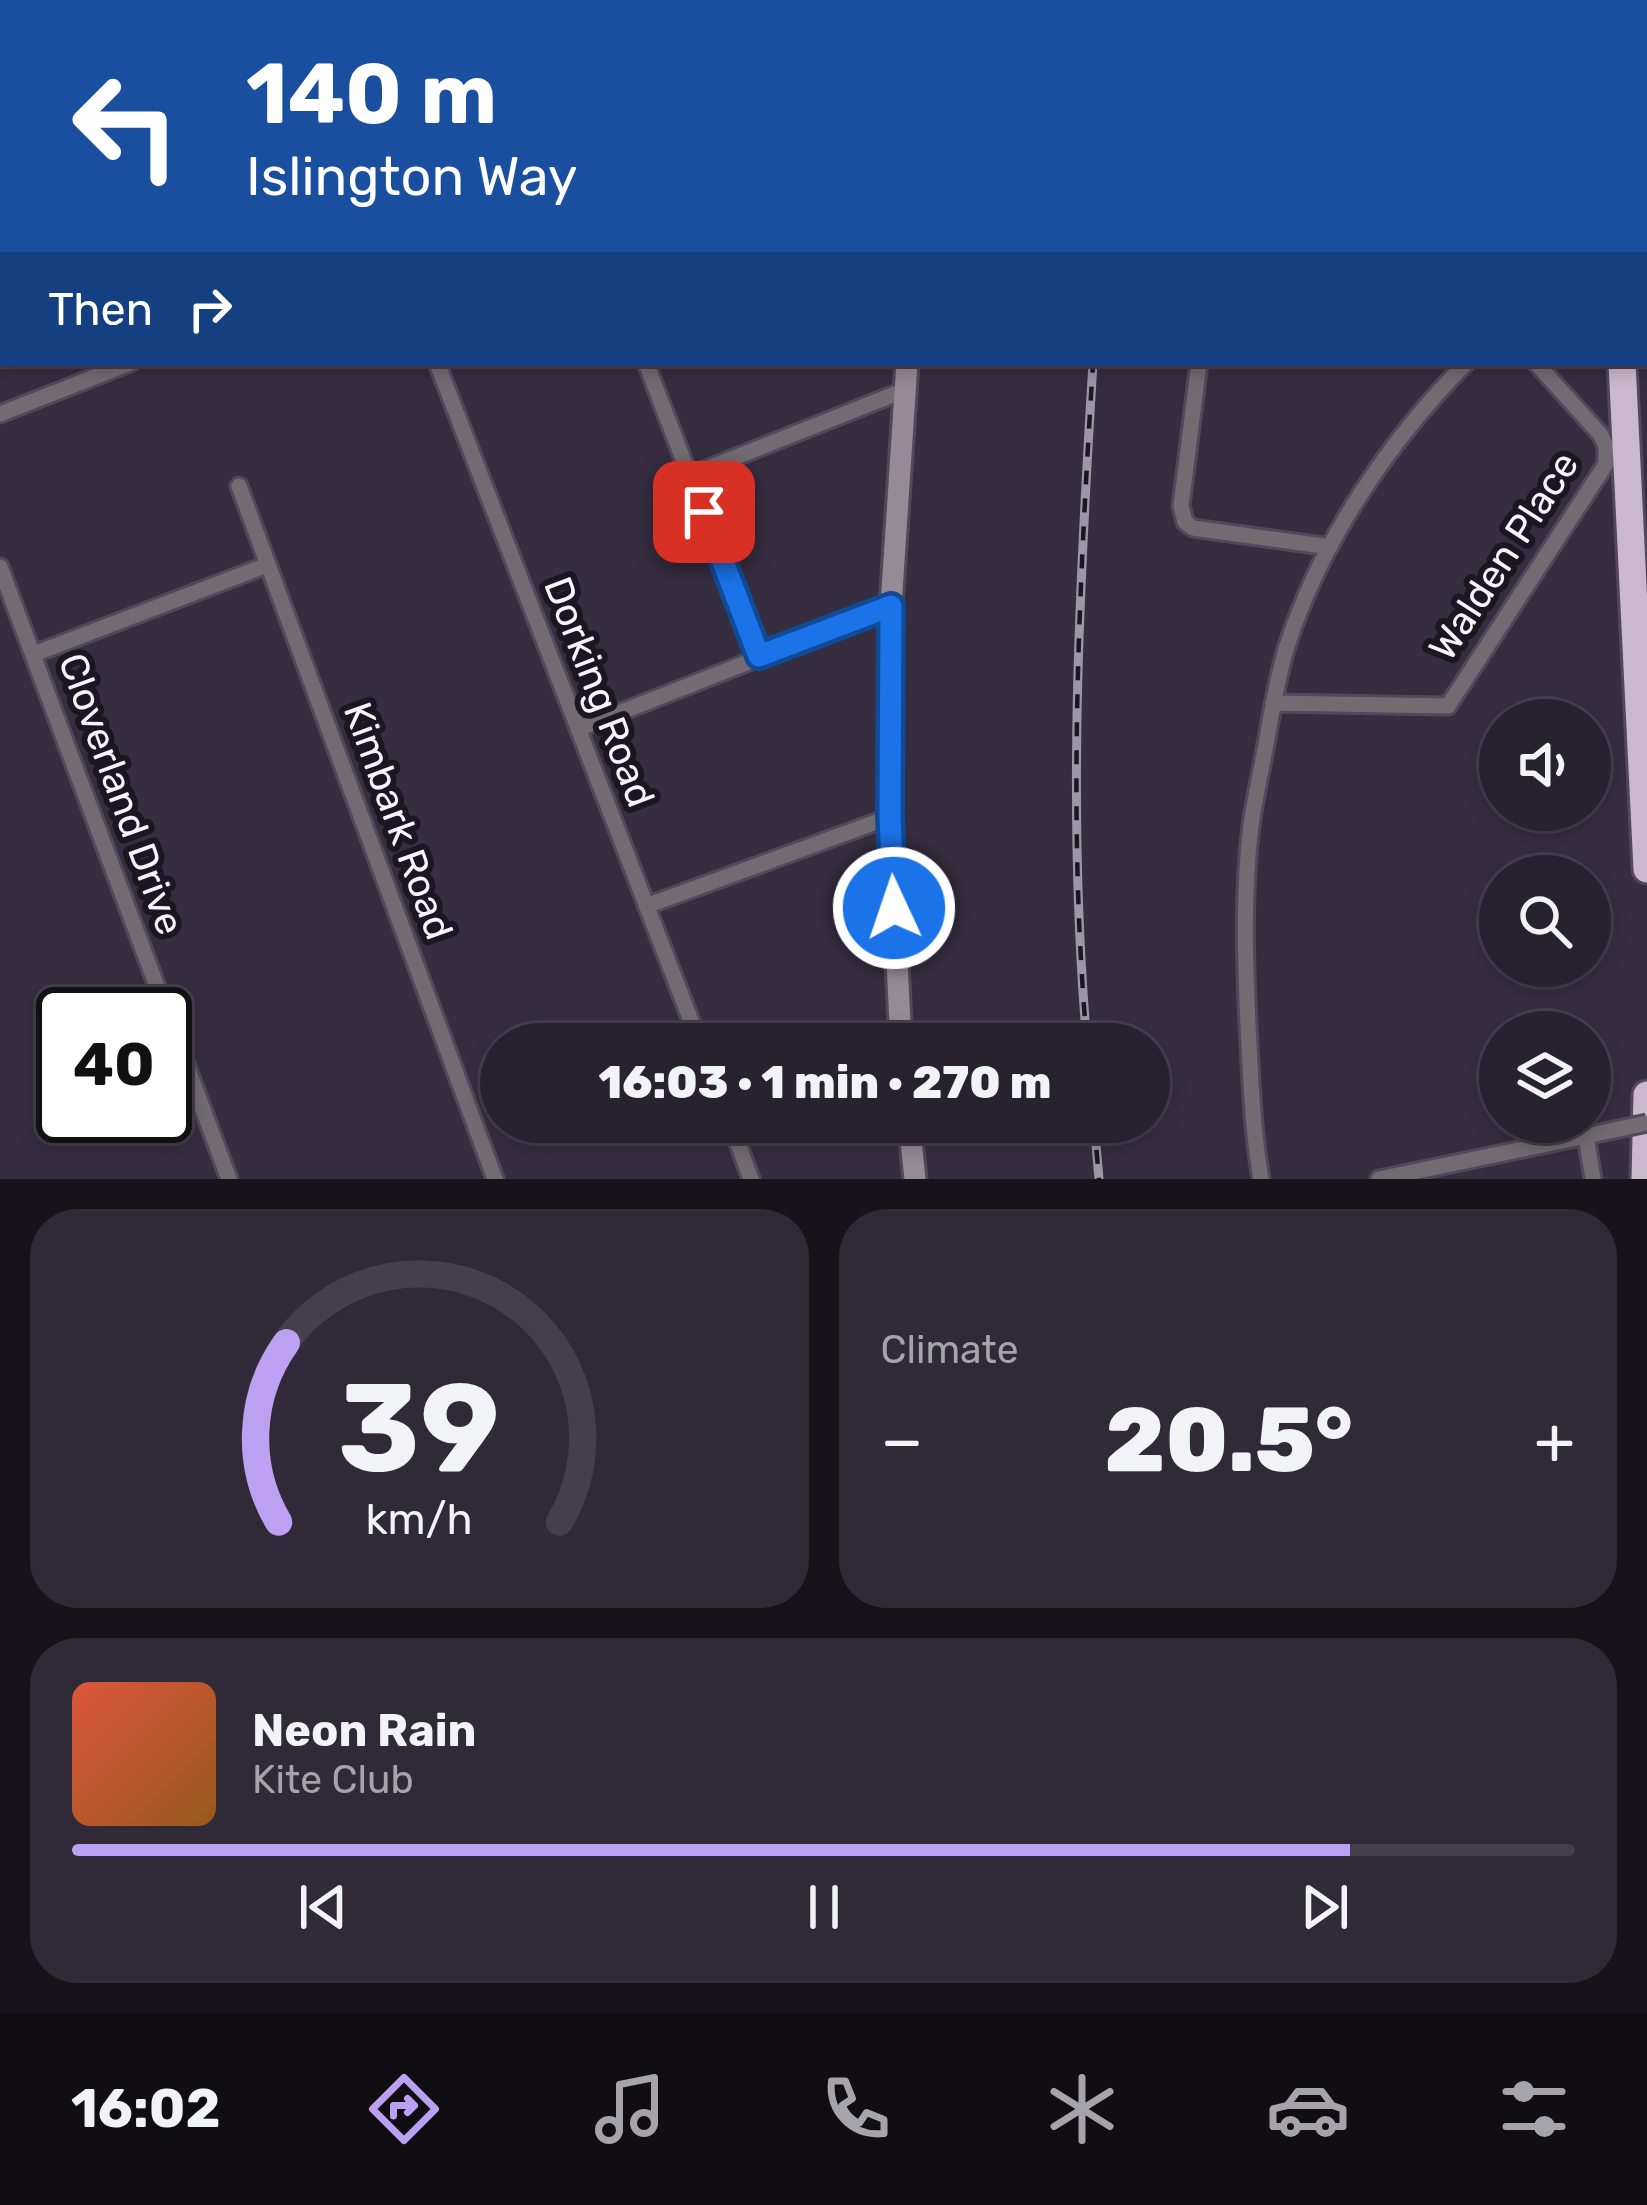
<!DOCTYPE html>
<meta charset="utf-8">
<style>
body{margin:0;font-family:Rubik,sans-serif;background:#302a38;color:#f1f3f6;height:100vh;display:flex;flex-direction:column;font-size:45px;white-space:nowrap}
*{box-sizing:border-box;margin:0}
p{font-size:39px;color:#a5a4ab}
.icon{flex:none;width:66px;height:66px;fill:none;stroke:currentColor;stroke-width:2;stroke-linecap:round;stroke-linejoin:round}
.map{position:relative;height:1179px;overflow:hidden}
.details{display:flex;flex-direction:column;gap:30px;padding:30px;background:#16131a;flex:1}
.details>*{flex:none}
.guide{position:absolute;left:0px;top:0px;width:1647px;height:366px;box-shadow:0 6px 18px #0003,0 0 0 3px #443f4c;background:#1a4fa0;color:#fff;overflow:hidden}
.buttons{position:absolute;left:1479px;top:699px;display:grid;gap:24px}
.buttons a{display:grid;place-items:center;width:132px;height:132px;border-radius:50%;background:#282230;box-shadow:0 6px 18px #0003,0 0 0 3px #443f4c;font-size:60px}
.speed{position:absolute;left:36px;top:987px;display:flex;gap:24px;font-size:60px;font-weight:700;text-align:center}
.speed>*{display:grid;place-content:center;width:156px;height:156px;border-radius:50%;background:#282230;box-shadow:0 6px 18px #0003,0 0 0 3px #443f4c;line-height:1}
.speed .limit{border:6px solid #111;border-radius:18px;background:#fff;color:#111}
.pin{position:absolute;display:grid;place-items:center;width:102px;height:102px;color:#fff;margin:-51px;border-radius:24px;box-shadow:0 6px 18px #0006}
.me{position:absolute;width:132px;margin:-66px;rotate:357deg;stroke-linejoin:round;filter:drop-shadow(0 0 9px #0008)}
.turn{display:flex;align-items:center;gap:42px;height:252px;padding:0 48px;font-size:54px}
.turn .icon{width:156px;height:156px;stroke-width:2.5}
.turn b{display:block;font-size:84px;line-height:102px}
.then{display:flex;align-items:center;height:114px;padding:0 48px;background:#0003;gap:24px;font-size:45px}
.big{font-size:90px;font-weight:800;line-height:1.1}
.details .card{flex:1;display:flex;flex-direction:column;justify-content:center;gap:18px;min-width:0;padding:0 42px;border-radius:48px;background:#302a38}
.details .dial{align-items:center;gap:0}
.dial svg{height:312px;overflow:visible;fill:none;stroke:#443f4c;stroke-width:7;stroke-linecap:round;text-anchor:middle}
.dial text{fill:#f1f3f6;stroke:none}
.song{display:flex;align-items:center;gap:36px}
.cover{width:144px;height:144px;border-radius:18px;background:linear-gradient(135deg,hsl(10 70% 55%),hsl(30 70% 35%))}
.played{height:12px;border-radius:6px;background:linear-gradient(90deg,#bca0f2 85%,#443f4c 85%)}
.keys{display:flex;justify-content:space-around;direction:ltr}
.heat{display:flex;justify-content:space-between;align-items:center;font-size:66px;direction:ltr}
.details .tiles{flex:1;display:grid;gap:30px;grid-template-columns:1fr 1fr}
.card:last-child{grid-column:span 2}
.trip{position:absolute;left:480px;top:1023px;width:690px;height:120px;border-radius:60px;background:#282230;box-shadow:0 6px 18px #0003,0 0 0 3px #443f4c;font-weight:800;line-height:120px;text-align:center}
.menu{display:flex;height:192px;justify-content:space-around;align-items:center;background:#100e13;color:#a5a4ab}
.menu .icon{width:84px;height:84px}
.menu .active{color:#bca0f2}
.menu b{font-size:54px;color:#f1f3f6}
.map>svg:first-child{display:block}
</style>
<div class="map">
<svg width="1647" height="1179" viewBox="0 0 1647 1179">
<rect width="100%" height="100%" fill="#362d40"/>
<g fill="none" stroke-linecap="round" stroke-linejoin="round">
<defs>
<path id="street" d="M 79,0 L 80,3
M 297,0 L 298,3
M 506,0 L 507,3
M 713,0 L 714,3
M 825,3 L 833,0
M 1261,3 L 1262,0
M 437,363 L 700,1044
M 646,363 L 759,656
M 1199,363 L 1181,506 L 1185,522 L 1193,528 L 1330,547
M 0,414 L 130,363
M 691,475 L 905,390
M 239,486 L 495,1179
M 0,567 L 229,1179
M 34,654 L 267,565
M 1273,703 L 1448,706 L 1606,464 L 1606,446 L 1601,435 L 1536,363
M 578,729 L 891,606
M 646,906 L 890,817
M 730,1122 L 751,1179
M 1586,1136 L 1593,1179
M 1261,1179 C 1252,1128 1251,1077 1248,1025 C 1245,958 1243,891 1251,825 C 1255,798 1261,771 1266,744 C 1272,711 1277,678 1287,646 C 1321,541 1389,441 1466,363
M 1379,1179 L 1595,1134"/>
<path id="secondary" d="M 1472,0 L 1475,3
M 956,3 L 957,0
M 1644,230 L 1647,234
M 901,1044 L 890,817 L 891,606 L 907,363
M 909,1122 L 915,1179"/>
<path id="highway" d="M 1622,363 L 1647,869
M 1645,1179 L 1647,1095"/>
</defs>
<use href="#street" stroke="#51495b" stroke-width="21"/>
<use href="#secondary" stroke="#51495b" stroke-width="27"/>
<use href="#highway" stroke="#51495b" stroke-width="33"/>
<use href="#street" stroke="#726b72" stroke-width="15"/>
<use href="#secondary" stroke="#968a97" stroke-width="21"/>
<use href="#highway" stroke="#cbb8cc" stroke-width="27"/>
<defs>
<path id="rail" d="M 1139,3 L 1139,0
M 1087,1044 C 1067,817 1079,590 1093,363
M 1094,1122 L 1099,1179"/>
</defs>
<use href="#rail" stroke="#9d96a5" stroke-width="9"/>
<use href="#rail" stroke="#1b1720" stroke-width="4.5" stroke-dasharray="14" stroke-linecap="butt"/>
<defs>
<path id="street-bridge" d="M 1595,1134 L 1647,1123"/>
</defs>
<use href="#street-bridge" stroke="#51495b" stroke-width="21" stroke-linecap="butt"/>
<use href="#street-bridge" stroke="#726b72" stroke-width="15"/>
</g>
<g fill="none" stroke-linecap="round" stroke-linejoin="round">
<defs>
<path id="route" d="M 704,512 L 759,656 L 891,606 L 890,817 L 894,908"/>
</defs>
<use href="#route" stroke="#114b97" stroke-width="30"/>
<use href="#route" stroke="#1a73e8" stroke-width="21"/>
</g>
<g text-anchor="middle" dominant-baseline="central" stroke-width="12" stroke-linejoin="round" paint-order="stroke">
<g font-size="39" fill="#f7f2fe" stroke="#1b1720">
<text transform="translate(1504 556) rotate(-57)">Walden Place</text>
<text transform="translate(599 692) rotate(69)">Dorking Road</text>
<text transform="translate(121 794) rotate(70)">Cloverland Drive</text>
<text transform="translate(398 821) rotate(70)">Kimbark Road</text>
</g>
</g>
</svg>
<div class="buttons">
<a><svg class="icon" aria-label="sound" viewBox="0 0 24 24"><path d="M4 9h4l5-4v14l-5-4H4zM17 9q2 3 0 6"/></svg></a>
<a><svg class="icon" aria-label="search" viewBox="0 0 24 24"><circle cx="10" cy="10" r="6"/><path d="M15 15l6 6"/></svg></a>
<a><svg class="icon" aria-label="layers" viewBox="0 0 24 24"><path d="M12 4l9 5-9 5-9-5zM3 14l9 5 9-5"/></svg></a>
</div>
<div class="speed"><div class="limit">40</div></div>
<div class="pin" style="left:704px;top:512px;background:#d93025"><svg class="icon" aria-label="arrive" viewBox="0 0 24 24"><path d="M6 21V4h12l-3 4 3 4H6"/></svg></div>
<svg class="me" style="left:894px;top:908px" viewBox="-20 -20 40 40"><circle r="17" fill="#1a73e8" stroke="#fff" stroke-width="3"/><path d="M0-11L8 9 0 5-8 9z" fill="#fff"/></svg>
<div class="trip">16:03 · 1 min · 270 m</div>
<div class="guide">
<div class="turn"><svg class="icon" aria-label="left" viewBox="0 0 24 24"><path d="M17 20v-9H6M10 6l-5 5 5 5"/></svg><div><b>140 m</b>Islington Way</div></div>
<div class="then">Then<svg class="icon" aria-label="right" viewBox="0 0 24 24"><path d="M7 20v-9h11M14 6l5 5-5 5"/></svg></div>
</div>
</div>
<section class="details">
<div class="tiles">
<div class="card dial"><svg viewBox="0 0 100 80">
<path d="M14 69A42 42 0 1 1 86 69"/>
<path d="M14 69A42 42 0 0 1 16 23" stroke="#bca0f2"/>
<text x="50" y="56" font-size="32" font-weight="700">39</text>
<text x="50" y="72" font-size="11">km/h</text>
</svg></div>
<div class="card"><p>Climate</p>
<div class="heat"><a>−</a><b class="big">20.5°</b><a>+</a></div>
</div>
<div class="card">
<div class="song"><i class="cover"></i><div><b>Neon Rain</b><p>Kite Club</p></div></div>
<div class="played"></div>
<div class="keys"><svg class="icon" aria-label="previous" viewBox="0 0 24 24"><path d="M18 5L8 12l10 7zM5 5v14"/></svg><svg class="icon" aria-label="pause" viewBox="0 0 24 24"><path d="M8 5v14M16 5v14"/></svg><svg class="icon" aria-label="next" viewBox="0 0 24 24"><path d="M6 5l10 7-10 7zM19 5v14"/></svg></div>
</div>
</div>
</section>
<nav class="menu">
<b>16:02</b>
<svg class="icon active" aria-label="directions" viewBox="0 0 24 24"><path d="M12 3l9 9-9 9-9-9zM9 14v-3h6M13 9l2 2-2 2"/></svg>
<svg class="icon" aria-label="music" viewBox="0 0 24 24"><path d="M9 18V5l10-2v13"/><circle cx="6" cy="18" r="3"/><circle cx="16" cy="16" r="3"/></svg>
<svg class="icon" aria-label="phone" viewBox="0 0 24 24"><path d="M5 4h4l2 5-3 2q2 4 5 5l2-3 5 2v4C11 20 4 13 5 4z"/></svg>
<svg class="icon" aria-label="climate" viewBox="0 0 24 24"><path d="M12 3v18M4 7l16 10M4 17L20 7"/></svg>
<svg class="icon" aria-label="car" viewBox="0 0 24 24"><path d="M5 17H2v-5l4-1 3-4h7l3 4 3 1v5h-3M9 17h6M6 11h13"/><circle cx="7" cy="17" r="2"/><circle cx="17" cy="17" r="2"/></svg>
<svg class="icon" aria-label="filters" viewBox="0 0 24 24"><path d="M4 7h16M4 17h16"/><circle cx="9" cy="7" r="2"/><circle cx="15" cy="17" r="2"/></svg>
</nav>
